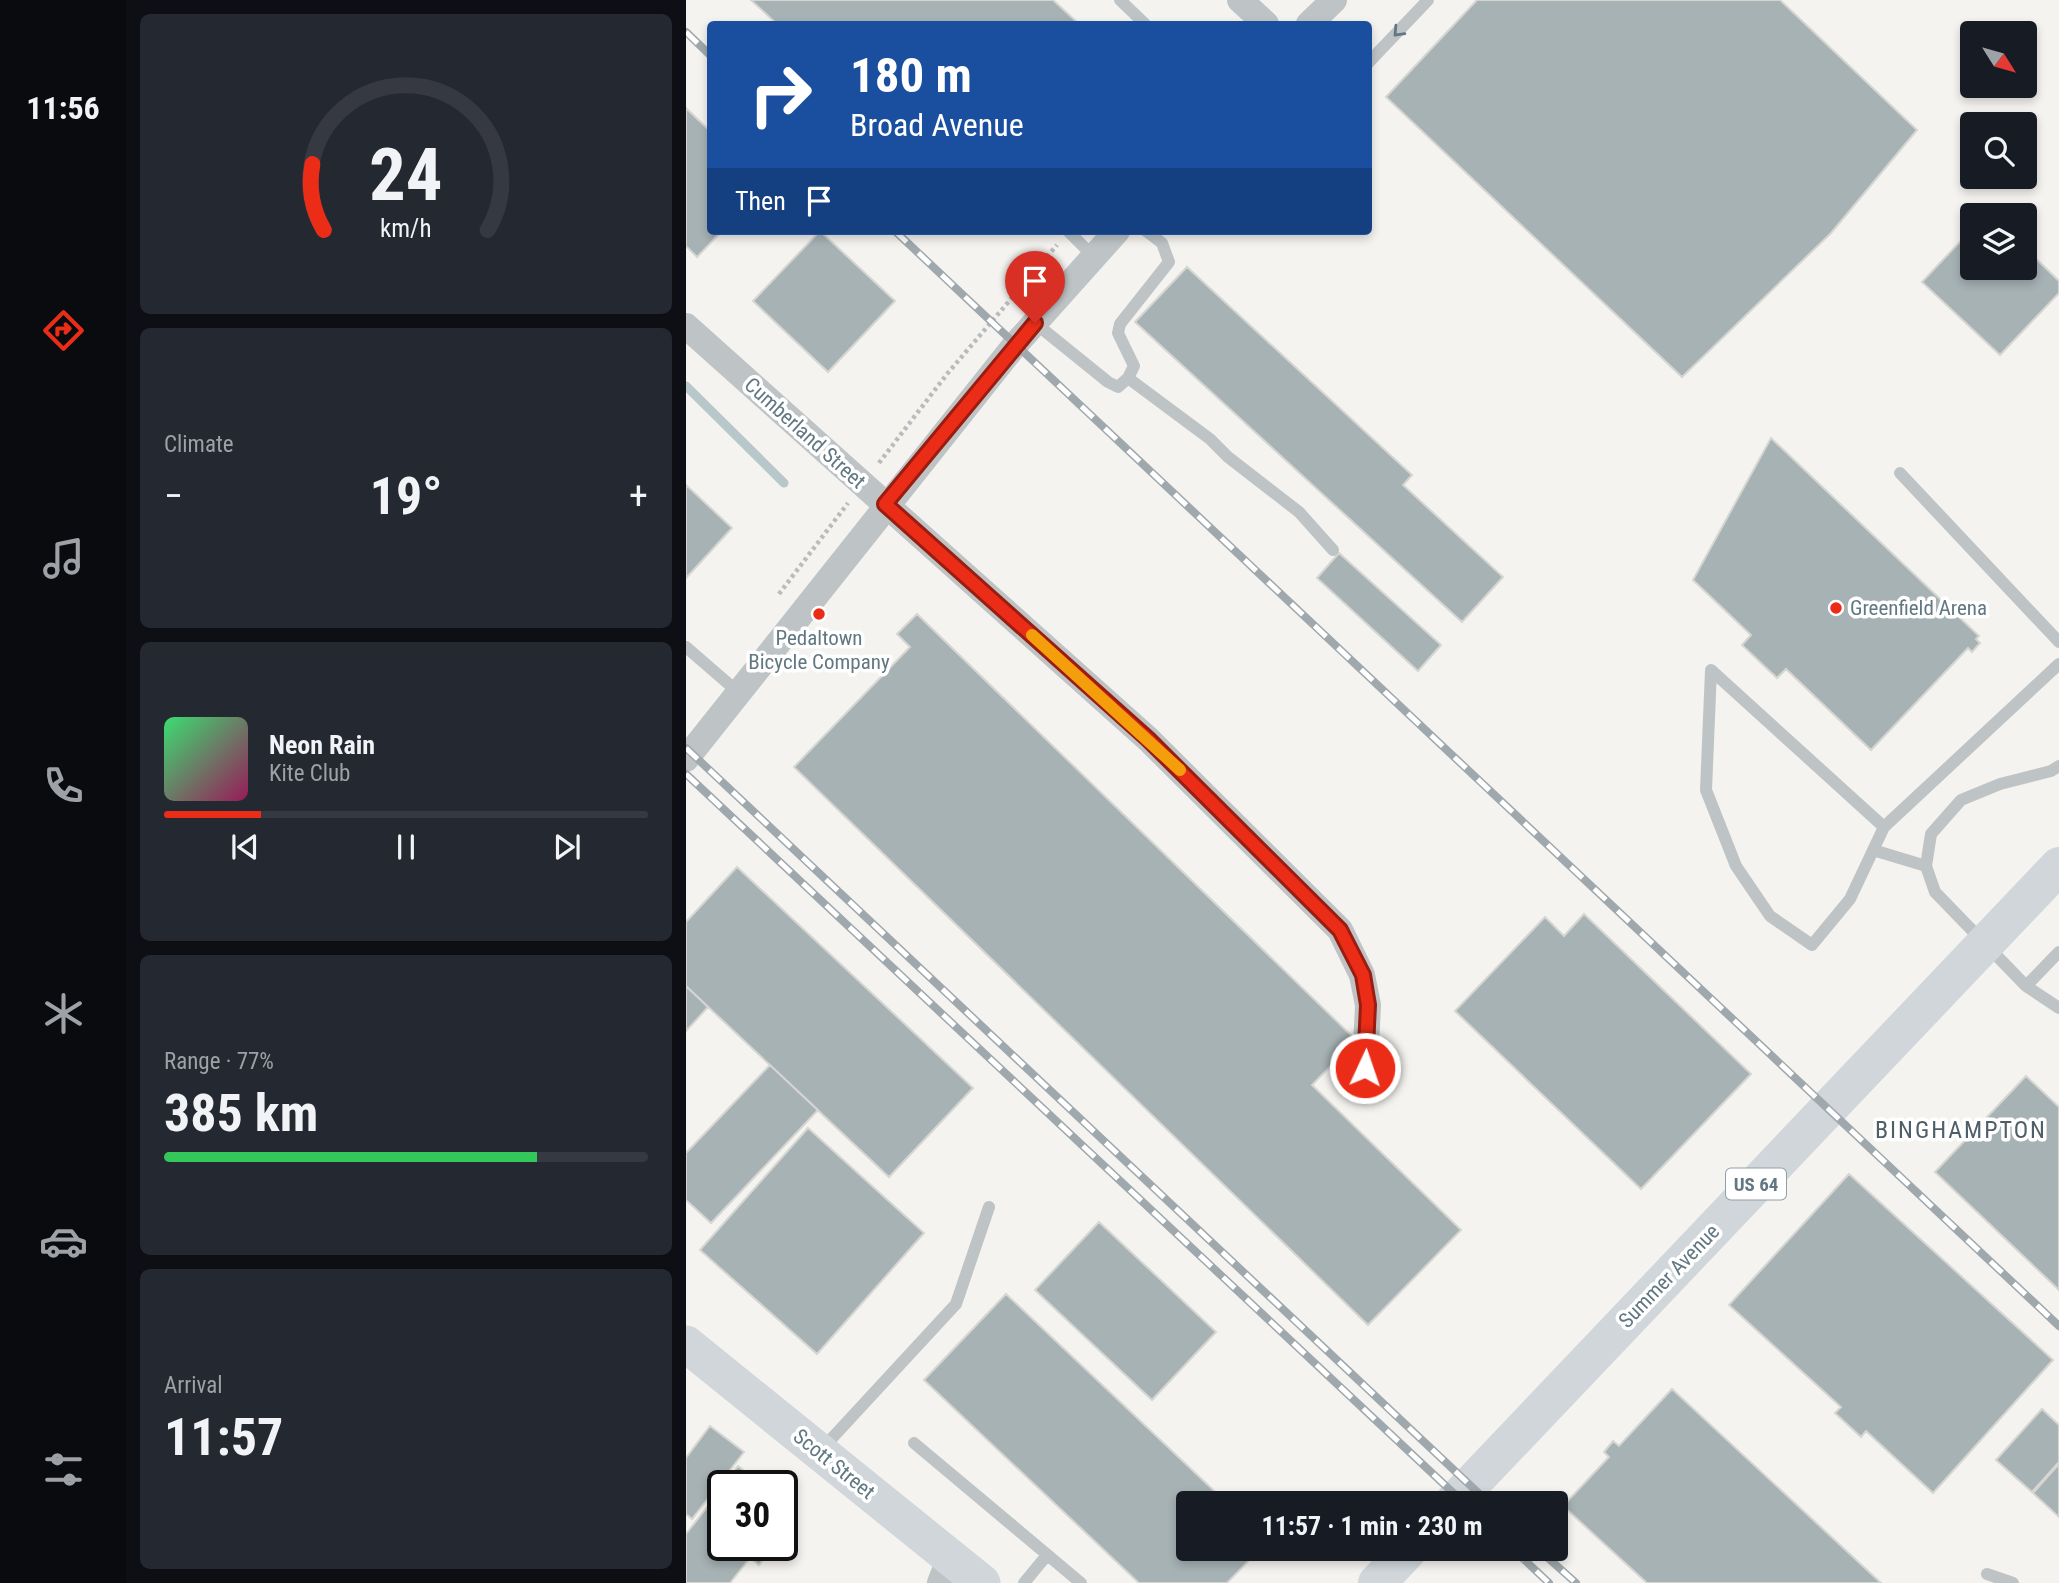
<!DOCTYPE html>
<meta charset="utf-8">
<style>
body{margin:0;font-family:"Roboto Condensed",sans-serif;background:#242831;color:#f1f3f6;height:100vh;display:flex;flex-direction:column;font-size:26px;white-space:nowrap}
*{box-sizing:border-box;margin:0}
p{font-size:23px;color:#9ea1a6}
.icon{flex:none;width:38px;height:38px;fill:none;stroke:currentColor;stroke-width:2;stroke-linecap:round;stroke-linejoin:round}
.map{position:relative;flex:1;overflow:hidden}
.panel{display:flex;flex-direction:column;gap:14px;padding:14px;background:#0d0f14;width:560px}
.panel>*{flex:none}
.guide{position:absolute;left:21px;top:21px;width:665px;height:214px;border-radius:7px;box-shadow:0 4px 10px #0003;background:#1a4fa0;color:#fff;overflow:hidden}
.needle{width:46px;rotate:127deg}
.controls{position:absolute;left:1274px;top:21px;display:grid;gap:14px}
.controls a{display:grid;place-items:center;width:77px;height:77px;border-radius:7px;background:#171b24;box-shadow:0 4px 10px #0003;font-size:35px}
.speed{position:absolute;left:21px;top:1470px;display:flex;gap:14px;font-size:35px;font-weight:700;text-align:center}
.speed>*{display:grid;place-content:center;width:91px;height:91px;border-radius:50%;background:#171b24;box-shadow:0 4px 10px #0003;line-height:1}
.speed .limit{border:4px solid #111;border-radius:10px;background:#fff;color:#111}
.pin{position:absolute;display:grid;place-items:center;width:60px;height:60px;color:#fff;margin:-72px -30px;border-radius:50% 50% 50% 0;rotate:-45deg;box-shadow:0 0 7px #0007}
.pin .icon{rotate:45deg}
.me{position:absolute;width:77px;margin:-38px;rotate:3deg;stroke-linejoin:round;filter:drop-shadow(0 0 5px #0008)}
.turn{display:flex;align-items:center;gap:24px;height:147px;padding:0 28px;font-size:32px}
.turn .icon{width:91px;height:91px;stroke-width:2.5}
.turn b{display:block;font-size:49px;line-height:60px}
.then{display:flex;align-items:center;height:66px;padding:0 28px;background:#0003;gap:14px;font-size:26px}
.big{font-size:52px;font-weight:700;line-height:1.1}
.panel .widget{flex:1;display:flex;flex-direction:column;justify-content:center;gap:10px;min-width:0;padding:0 24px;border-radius:10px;background:#242831}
.panel .dial{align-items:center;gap:0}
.dial svg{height:182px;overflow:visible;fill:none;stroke:#363941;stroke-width:7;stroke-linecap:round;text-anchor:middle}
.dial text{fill:#f1f3f6;stroke:none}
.song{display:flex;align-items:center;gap:21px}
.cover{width:84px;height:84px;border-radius:10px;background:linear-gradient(135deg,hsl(140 70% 55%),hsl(330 70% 35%))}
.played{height:7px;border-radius:4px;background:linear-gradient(90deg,#eb2d18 20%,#363941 20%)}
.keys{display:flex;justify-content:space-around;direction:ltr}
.heat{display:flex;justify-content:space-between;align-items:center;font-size:38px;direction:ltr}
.charge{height:10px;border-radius:5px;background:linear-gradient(90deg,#34c759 77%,#363941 0)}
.trip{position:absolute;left:490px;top:1491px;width:392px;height:70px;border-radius:7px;background:#171b24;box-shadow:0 4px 10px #0003;font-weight:700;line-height:70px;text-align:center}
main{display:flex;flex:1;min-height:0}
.menu{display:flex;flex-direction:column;width:126px;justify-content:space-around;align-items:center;background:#090b0e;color:#9ea1a6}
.menu .icon{width:49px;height:49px}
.menu .active{color:#eb2d18}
.menu b{font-size:32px;color:#f1f3f6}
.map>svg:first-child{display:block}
</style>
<main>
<nav class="menu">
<b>11:56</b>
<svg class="icon active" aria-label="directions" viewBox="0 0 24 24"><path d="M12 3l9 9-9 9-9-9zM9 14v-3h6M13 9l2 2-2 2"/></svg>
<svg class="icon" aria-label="music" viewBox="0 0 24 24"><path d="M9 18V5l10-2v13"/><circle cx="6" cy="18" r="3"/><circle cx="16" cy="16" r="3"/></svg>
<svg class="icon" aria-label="phone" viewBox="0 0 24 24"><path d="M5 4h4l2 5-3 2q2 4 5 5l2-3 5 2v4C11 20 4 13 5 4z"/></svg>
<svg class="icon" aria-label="climate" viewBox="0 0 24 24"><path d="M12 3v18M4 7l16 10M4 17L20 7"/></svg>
<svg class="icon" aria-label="car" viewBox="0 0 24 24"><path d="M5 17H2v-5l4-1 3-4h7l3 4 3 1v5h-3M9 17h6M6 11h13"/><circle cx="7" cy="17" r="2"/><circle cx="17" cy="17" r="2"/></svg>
<svg class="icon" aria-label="filters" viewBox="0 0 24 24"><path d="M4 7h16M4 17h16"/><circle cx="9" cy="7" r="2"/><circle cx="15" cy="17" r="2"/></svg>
</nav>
<section class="panel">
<div class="widget dial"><svg viewBox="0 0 100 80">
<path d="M14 69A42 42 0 1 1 86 69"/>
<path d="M14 69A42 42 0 0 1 9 40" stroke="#eb2d18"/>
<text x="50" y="56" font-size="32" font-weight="700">24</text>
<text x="50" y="72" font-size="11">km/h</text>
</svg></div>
<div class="widget"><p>Climate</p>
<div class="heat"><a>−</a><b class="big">19°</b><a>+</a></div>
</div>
<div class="widget">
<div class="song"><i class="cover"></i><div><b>Neon Rain</b><p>Kite Club</p></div></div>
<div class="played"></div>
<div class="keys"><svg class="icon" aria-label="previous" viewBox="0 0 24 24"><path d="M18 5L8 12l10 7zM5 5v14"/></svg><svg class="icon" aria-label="pause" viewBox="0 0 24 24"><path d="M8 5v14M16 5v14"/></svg><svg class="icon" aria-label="next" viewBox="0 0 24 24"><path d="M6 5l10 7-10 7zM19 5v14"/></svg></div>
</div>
<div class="widget"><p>Range · 77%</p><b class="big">385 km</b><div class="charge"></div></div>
<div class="widget"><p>Arrival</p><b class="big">11:57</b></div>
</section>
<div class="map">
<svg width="1373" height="1583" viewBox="0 0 1373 1583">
<rect width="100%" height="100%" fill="#f4f3ef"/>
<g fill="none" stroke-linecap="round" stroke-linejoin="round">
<path stroke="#b7c7ca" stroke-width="9" d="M 0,386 L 98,483"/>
</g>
<path fill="#a7b2b5" stroke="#d5d5d2" stroke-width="2" d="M 65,0 L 367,0 L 393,24 L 91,24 Z
M 791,0 L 1094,0 L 1231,130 L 1145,233 L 996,377 L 700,97 Z
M 0,108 L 24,131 L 24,231 L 36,231 L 11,257 L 0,246 Z
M 1286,229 L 1286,268 L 1339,268 L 1339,248 L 1373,281 L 1373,293 L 1314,355 L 1236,282 Z
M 134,231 L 209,301 L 142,372 L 67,301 Z
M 501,267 L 726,475 L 717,485 L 817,577 L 776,622 L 449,322 Z
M 1085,438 L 1293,636 L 1290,639 L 1294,643 L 1286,652 L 1282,648 L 1185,750 L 1100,669 L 1091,678 L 1056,645 L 1065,635 L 1007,580 Z
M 0,485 L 46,528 L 0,578 Z
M 653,553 L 755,645 L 732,671 L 631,578 Z
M 231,614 L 670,1040 L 626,1085 L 775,1230 L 682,1325 L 108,767 L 224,647 L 211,634 Z
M 51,867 L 287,1088 L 203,1177 L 0,986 L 0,922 Z
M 898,914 L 1065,1074 L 955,1189 L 769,1011 L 859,917 L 878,936 Z
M 0,986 L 22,1007 L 0,1031 Z
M 84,1065 L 132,1110 L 25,1223 L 0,1200 L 0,1153 Z
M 1340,1076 L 1373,1107 L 1373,1290 L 1249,1172 Z
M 122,1128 L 238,1233 L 131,1354 L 14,1250 Z
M 1163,1174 L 1367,1360 L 1247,1493 L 1180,1431 L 1175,1437 L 1149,1413 L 1155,1407 L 1043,1305 Z
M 413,1222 L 530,1332 L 466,1400 L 349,1290 Z
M 320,1294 L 541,1503 L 502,1503 L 502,1549 L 574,1549 L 541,1583 L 453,1583 L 238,1380 Z
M 986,1389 L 1195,1583 L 961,1583 L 877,1506 L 923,1457 L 918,1452 L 927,1441 L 933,1446 Z
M 1356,1409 L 1373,1425 L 1373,1462 L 1346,1492 L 1310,1460 Z
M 24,1426 L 58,1452 L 6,1519 L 0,1514 L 0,1458 Z
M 1373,1464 L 1373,1517 L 1347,1493 Z
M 52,1466 L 77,1486 L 37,1486 Z
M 37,1487 L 37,1545 L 82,1545 L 86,1548 L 73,1565 L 64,1558 L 44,1583 L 0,1583 L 0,1534 Z"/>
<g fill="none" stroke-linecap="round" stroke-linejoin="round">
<path stroke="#b8bcbe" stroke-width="4.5" stroke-dasharray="3.5 3.5" stroke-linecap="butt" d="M 193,463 L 261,374 L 371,245
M 93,594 L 162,503"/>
<path stroke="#bec4c6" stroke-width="12" d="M 434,0 L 459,24
M 682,63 L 742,0
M 382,231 L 408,257
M 349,323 L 422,382 L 432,387 L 442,378 L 448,366 L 432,333 L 434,324 L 483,262 L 476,243 L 460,231
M 442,378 L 524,439 L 542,457 L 613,512 L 647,550
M 1214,473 L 1373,642
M 0,647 L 52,692
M 1198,827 L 1025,670 L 1020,790 L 1050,866 L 1084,916 L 1126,945 L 1164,899 L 1198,827 L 1373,664
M 1187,850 L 1240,866
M 1373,952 L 1340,986 L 1373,1008
M 1340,986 L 1249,892 L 1240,866 L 1245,834 L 1275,800 L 1314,784 L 1365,771 L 1373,766
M 228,1443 L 395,1583
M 136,1449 L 270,1304 L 303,1207
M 1301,1574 L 1327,1583
M 338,1583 L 361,1555"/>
<path stroke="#bec4c6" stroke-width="26" d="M 554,0 L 580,24
M 623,24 L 648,0
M 0,326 L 462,739 L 654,930 L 676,975 L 682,1005 L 679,1068
M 0,759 L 329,345 L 431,231
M 254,1583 L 264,1557"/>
<path stroke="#d0d6da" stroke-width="37" d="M 0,1344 L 296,1583"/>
<path stroke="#d0d6da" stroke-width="38" d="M 767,1503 L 1373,866
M 691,1583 L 723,1549"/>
<defs>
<path id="rail" d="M 0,32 L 24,55
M 209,231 L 1373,1326
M 0,748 L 803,1503
M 0,774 L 778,1503
M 827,1549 L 863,1583
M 852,1549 L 890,1583"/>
</defs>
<use href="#rail" stroke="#9fa8ac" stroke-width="8"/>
<use href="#rail" stroke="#fff" stroke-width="5" stroke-dasharray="16" stroke-linecap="butt"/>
</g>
<defs><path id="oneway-chevron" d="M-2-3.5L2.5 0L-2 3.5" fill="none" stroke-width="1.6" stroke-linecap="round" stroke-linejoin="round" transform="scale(1.75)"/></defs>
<use stroke="#617882" href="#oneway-chevron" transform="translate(712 32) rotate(133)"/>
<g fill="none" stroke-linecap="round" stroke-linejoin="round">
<defs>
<path id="route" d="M 349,323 L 199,504 L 462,739 L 654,930 L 677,975 L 682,1005 L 679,1068"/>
</defs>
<use href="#route" stroke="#991d10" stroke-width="18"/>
<use href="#route" stroke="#eb2d18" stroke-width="12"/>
<path stroke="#f59e0b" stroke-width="12" d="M 346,635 L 494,770"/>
</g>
<g fill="#eb2d18" stroke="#fff" stroke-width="2.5">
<circle cx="1150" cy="608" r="7"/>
<circle cx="133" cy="614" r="7"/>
</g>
<g text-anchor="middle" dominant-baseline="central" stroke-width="7" stroke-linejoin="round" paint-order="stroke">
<rect fill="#fff" stroke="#90a0a8" stroke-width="2" x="1040" y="1168.5" width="60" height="31" rx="5"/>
<g font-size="19" font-weight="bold" fill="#617882">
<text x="1070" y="1184">US 64</text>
</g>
<g font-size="21" fill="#617882" stroke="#fff">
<text transform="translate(119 433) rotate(42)">Cumberland Street</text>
<text transform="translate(983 1276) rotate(-46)">Summer Avenue</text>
<text transform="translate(148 1464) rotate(39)">Scott Street</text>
</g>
<g font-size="21" fill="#617882" stroke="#fff" text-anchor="start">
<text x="1164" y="608">Greenfield Arena</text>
<text x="133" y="638" text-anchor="middle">Pedaltown<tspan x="133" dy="24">Bicycle Company</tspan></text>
</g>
<g font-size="24" letter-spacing="2" fill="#4f5f67" stroke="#fff">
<text x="1275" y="1130">BINGHAMPTON</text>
</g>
</g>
</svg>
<div class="controls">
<a><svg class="needle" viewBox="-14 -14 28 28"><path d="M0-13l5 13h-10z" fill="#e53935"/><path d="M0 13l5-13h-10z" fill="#9ea1a6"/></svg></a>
<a><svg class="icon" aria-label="search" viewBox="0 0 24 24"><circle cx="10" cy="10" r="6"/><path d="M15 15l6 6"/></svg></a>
<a><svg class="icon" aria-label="layers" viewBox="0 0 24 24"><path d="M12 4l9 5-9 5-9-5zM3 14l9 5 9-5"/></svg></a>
</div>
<div class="speed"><div class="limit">30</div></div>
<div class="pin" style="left:349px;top:323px;background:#d93025"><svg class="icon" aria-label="arrive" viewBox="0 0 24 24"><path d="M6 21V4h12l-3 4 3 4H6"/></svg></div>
<svg class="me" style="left:679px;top:1068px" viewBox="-20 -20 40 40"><circle r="17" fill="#eb2d18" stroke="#fff" stroke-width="3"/><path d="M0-11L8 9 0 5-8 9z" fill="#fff"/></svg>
<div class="trip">11:57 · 1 min · 230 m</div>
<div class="guide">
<div class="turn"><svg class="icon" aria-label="right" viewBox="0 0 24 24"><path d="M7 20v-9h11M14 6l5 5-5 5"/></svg><div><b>180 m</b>Broad Avenue</div></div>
<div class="then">Then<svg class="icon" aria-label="arrive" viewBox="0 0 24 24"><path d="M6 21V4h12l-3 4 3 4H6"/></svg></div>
</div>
</div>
</main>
